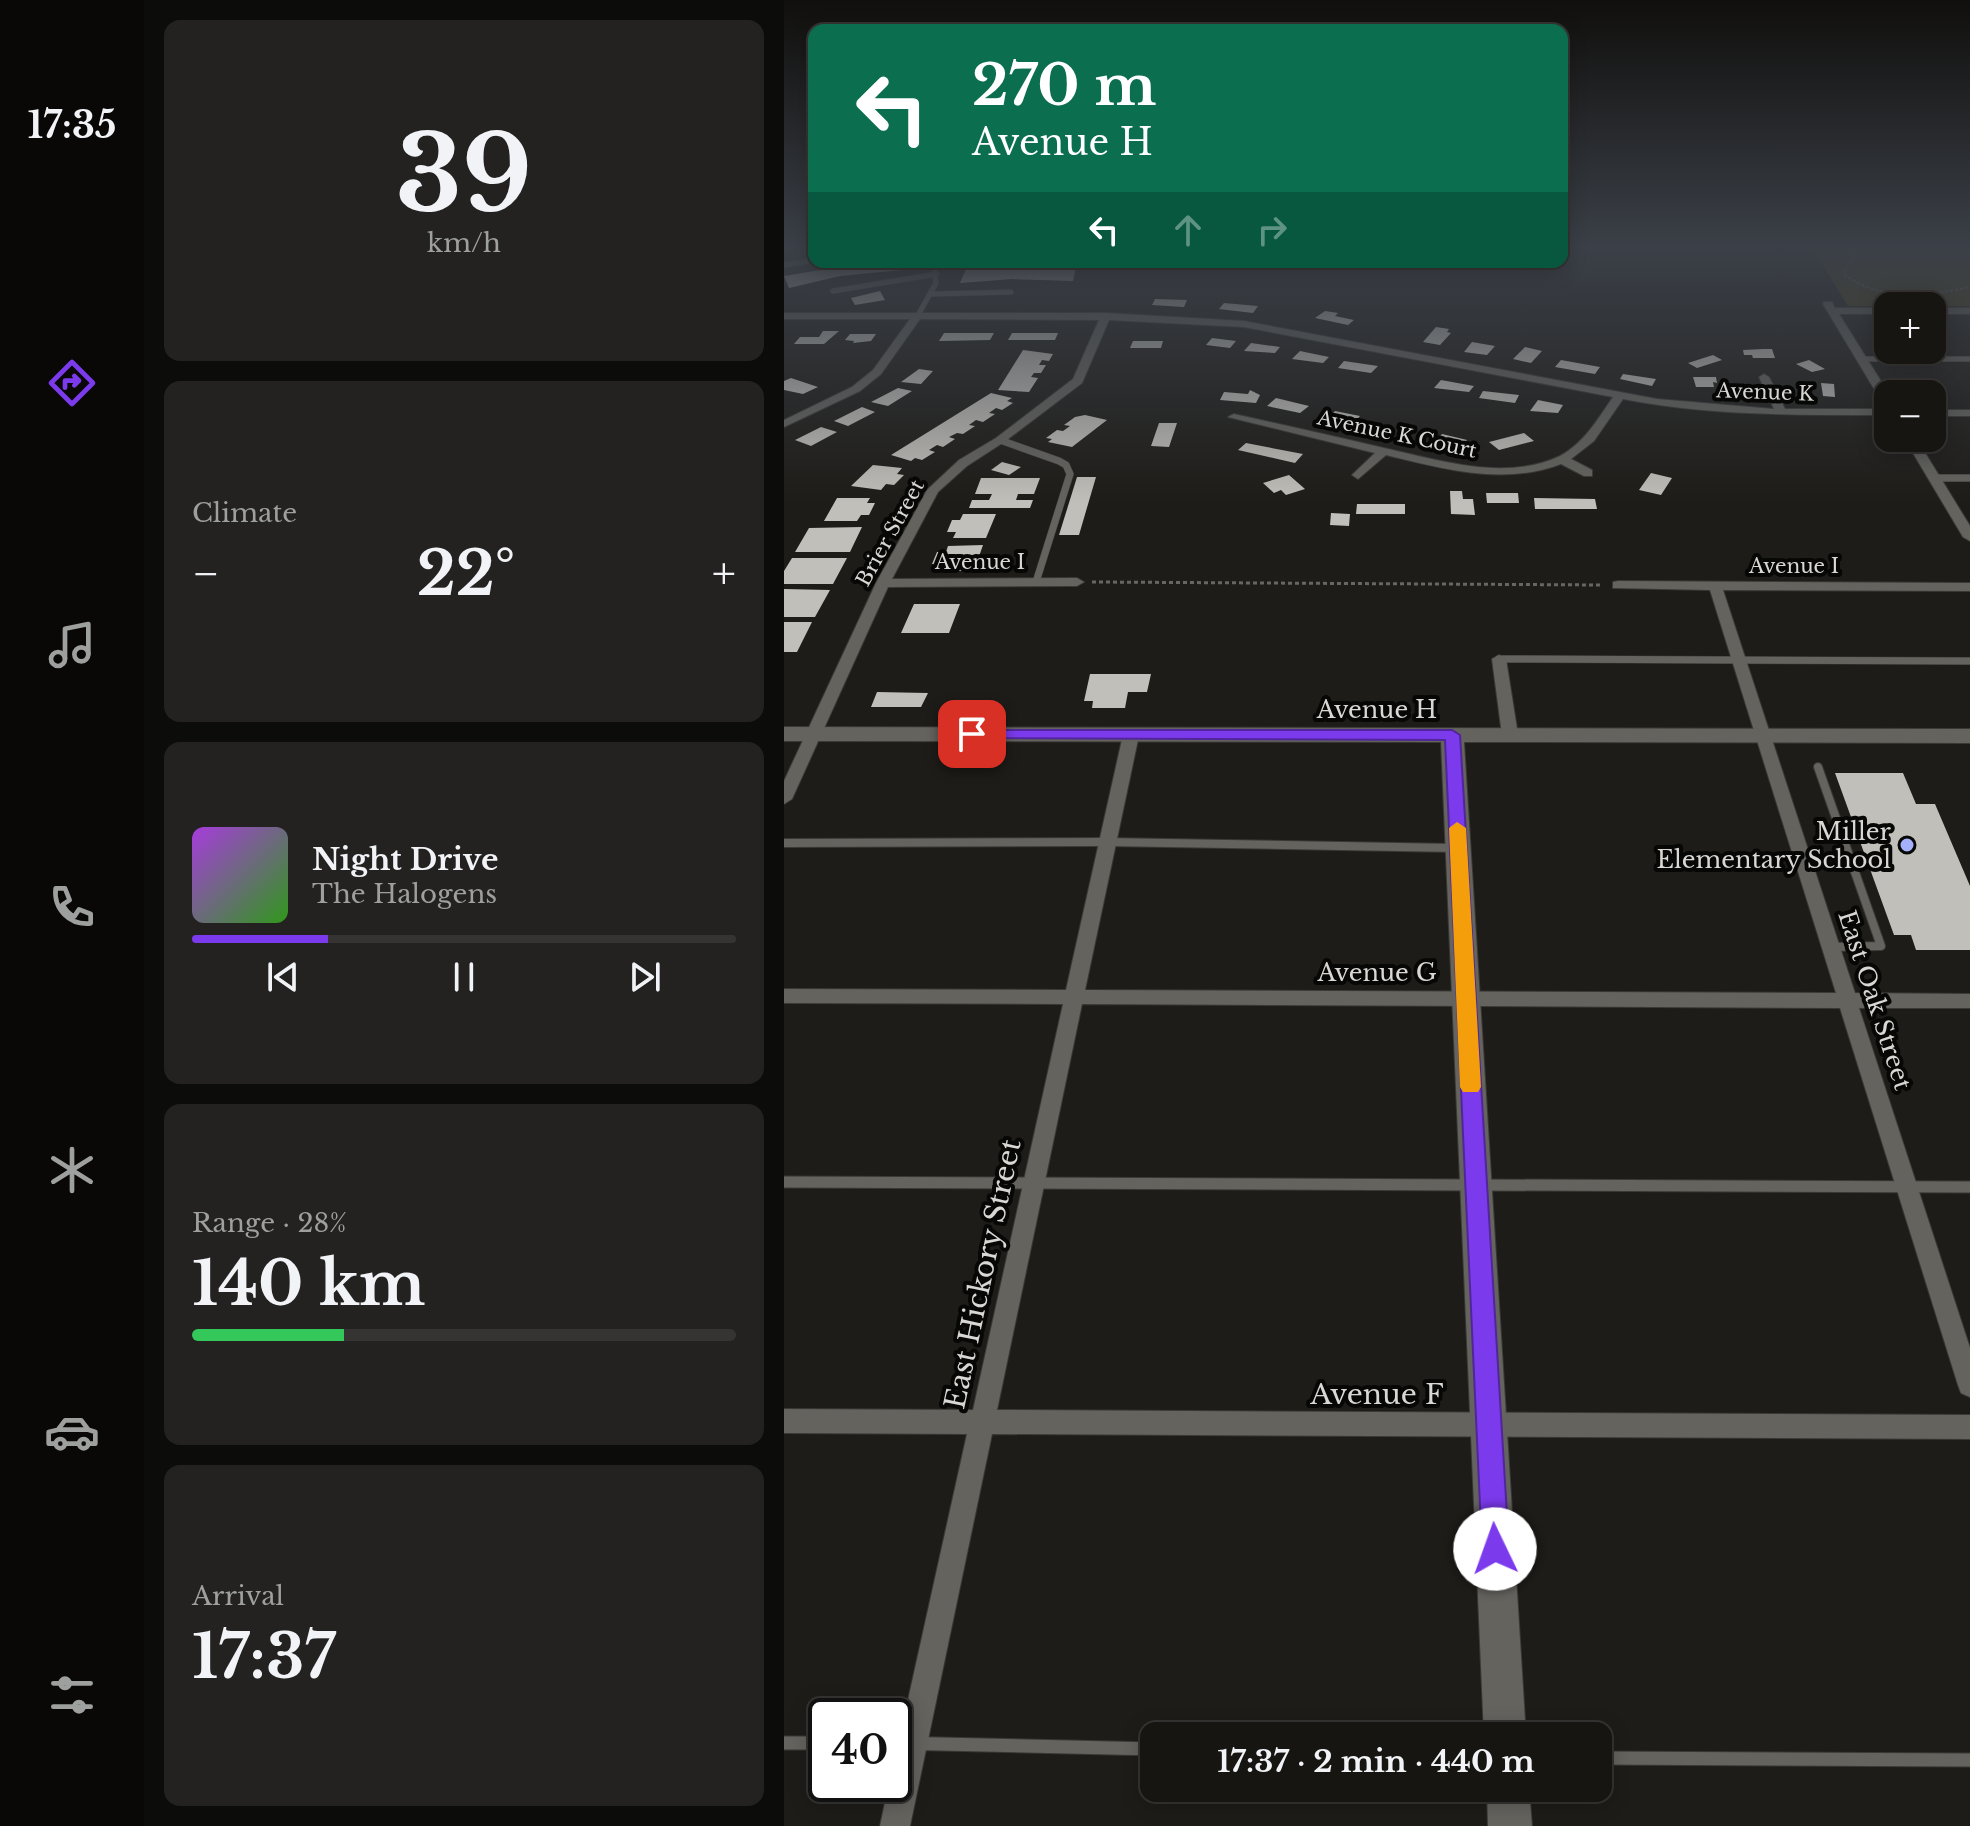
<!DOCTYPE html>
<meta charset="utf-8">
<style>
body{margin:0;font-family:"Libre Baskerville",serif;background:#232220;color:#f1f3f6;height:100vh;display:flex;flex-direction:column;font-size:30px;white-space:nowrap}
*{box-sizing:border-box;margin:0}
p{font-size:26px;color:#9e9f9f}
.icon{flex:none;width:44px;height:44px;fill:none;stroke:currentColor;stroke-width:2;stroke-linecap:round;stroke-linejoin:round}
.map{position:relative;flex:1;overflow:hidden}
.drawer{display:flex;flex-direction:column;gap:20px;padding:20px;background:#0c0c0a;width:640px}
.drawer>*{flex:none}
.hud{position:absolute;left:24px;top:24px;width:760px;height:244px;border-radius:16px;box-shadow:0 4px 20px #0003,0 0 0 2px #353432;background:#0b6e4f;color:#fff;overflow:hidden}
.fabs{position:absolute;left:1090px;top:292px;display:grid;gap:16px}
.fabs a{display:grid;place-items:center;width:72px;height:72px;border-radius:16px;background:#161512;box-shadow:0 4px 20px #0003,0 0 0 2px #353432;font-size:40px}
.speed{position:absolute;left:24px;top:1698px;display:flex;gap:16px;font-size:40px;font-weight:700;text-align:center}
.speed>*{display:grid;place-content:center;width:104px;height:104px;border-radius:50%;background:#161512;box-shadow:0 4px 20px #0003,0 0 0 2px #353432;line-height:1}
.speed .limit{border:4px solid #111;border-radius:12px;background:#fff;color:#111}
.pin{position:absolute;display:grid;place-items:center;width:68px;height:68px;color:#fff;margin:-34px;border-radius:16px;box-shadow:0 4px 12px #0006}
.me{position:absolute;width:88px;margin:-44px;rotate:357deg;stroke-linejoin:round;filter:drop-shadow(0 0 6px #0008)}
.turn{display:flex;align-items:center;gap:28px;height:168px;padding:0 32px;font-size:36px}
.turn .icon{width:104px;height:104px;stroke-width:2.5}
.turn b{display:block;font-size:56px;line-height:68px}
.lanes{display:flex;align-items:center;height:76px;padding:0 32px;background:#0003;justify-content:center;gap:40px;direction:ltr}
.lanes .off{opacity:.35}
.big{font-size:60px;font-weight:800;line-height:1.1}
.drawer .card{flex:1;display:flex;flex-direction:column;justify-content:center;gap:12px;min-width:0;padding:0 28px;border-radius:16px;background:#232220}
.drawer .dial{align-items:center;gap:0}
.dial b{font-size:104px;line-height:1}
.song{display:flex;align-items:center;gap:24px}
.cover{width:96px;height:96px;border-radius:12px;background:linear-gradient(135deg,hsl(280 70% 55%),hsl(110 70% 35%))}
.played{height:8px;border-radius:4px;background:linear-gradient(90deg,#7c3aed 25%,#353432 25%)}
.keys{display:flex;justify-content:space-around;direction:ltr}
.heat{display:flex;justify-content:space-between;align-items:center;font-size:44px;direction:ltr}
.charge{height:12px;border-radius:6px;background:linear-gradient(90deg,#34c759 28%,#353432 0)}
.trip{position:absolute;left:356px;top:1722px;width:472px;height:80px;border-radius:16px;background:#161512;box-shadow:0 4px 20px #0003,0 0 0 2px #353432;font-weight:800;line-height:80px;text-align:center}
main{display:flex;flex:1;min-height:0}
.tab-bar{display:flex;flex-direction:column;width:144px;justify-content:space-around;align-items:center;background:#090807;color:#9e9f9f}
.tab-bar .icon{width:56px;height:56px}
.tab-bar .on{color:#7c3aed}
.tab-bar b{font-size:36px;color:#f1f3f6}
.map>svg:first-child{display:block}
</style>
<main>
<nav class="tab-bar">
<b>17:35</b>
<svg class="icon on" aria-label="directions" viewBox="0 0 24 24"><path d="M12 3l9 9-9 9-9-9zM9 14v-3h6M13 9l2 2-2 2"/></svg>
<svg class="icon" aria-label="music" viewBox="0 0 24 24"><path d="M9 18V5l10-2v13"/><circle cx="6" cy="18" r="3"/><circle cx="16" cy="16" r="3"/></svg>
<svg class="icon" aria-label="phone" viewBox="0 0 24 24"><path d="M5 4h4l2 5-3 2q2 4 5 5l2-3 5 2v4C11 20 4 13 5 4z"/></svg>
<svg class="icon" aria-label="climate" viewBox="0 0 24 24"><path d="M12 3v18M4 7l16 10M4 17L20 7"/></svg>
<svg class="icon" aria-label="car" viewBox="0 0 24 24"><path d="M5 17H2v-5l4-1 3-4h7l3 4 3 1v5h-3M9 17h6M6 11h13"/><circle cx="7" cy="17" r="2"/><circle cx="17" cy="17" r="2"/></svg>
<svg class="icon" aria-label="filters" viewBox="0 0 24 24"><path d="M4 7h16M4 17h16"/><circle cx="9" cy="7" r="2"/><circle cx="15" cy="17" r="2"/></svg>
</nav>
<section class="drawer">
<div class="card dial"><b>39</b><p>km/h</p></div>
<div class="card"><p>Climate</p>
<div class="heat"><a>−</a><b class="big">22°</b><a>+</a></div>
</div>
<div class="card">
<div class="song"><i class="cover"></i><div><b>Night Drive</b><p>The Halogens</p></div></div>
<div class="played"></div>
<div class="keys"><svg class="icon" aria-label="previous" viewBox="0 0 24 24"><path d="M18 5L8 12l10 7zM5 5v14"/></svg><svg class="icon" aria-label="pause" viewBox="0 0 24 24"><path d="M8 5v14M16 5v14"/></svg><svg class="icon" aria-label="next" viewBox="0 0 24 24"><path d="M6 5l10 7-10 7zM19 5v14"/></svg></div>
</div>
<div class="card"><p>Range · 28%</p><b class="big">140 km</b><div class="charge"></div></div>
<div class="card"><p>Arrival</p><b class="big">17:37</b></div>
</section>
<div class="map">
<svg width="1186" height="1826" viewBox="0 0 1186 1826">
<rect width="100%" height="100%" fill="#1e1c18"/>
<path fill="#493f16" d="M 1028,248 L 1186,248 L 1186,306 L 1064,306 Z"/>
<path fill="#c1bfb9" d="M 85,262 L 114,262 L 118,270 L 56,276 L 5,288 L 0,276 Z
M 292,266 L 289,281 L 228,279 L 176,283 L 182,269 L 242,270 Z
M 96,291 L 101,300 L 71,305 L 67,298 Z
M 371,299 L 403,300 L 400,307 L 368,305 Z
M 440,303 L 474,306 L 469,313 L 435,309 Z
M 541,311 L 554,313 L 551,316 L 570,320 L 564,325 L 531,318 Z
M 652,327 L 665,329 L 663,332 L 667,333 L 656,345 L 639,342 Z
M 39,331 L 55,331 L 40,344 L 10,344 L 16,337 L 35,337 Z
M 160,333 L 210,333 L 206,340 L 155,341 Z
M 228,333 L 274,333 L 271,340 L 224,340 Z
M 66,334 L 92,334 L 87,341 L 69,343 L 70,341 L 61,340 Z
M 428,338 L 452,341 L 446,348 L 422,345 Z
M 349,341 L 379,341 L 377,348 L 346,348 Z
M 688,342 L 711,346 L 703,355 L 680,352 Z
M 467,343 L 496,347 L 491,353 L 460,351 Z
M 741,347 L 758,351 L 747,363 L 729,359 Z
M 979,349 L 988,349 L 991,358 L 969,358 L 968,355 L 960,355 L 959,350 Z
M 239,350 L 269,354 L 265,361 L 258,360 L 255,365 L 262,365 L 257,373 L 250,373 L 247,377 L 254,378 L 245,392 L 214,390 Z
M 516,351 L 545,357 L 539,363 L 508,359 Z
M 929,355 L 938,360 L 913,368 L 904,363 Z
M 777,360 L 816,367 L 811,374 L 771,367 Z
M 1025,360 L 1041,369 L 1028,372 L 1012,364 Z
M 560,361 L 594,366 L 587,373 L 554,368 Z
M 135,369 L 149,371 L 137,384 L 117,382 Z
M 839,374 L 872,379 L 868,386 L 836,379 Z
M 909,377 L 932,377 L 933,383 L 929,382 L 930,387 L 912,387 Z
M 7,378 L 34,387 L 19,394 L 0,390 L 0,381 Z
M 657,380 L 690,386 L 685,392 L 650,388 Z
M 1125,381 L 1147,383 L 1156,396 L 1134,394 Z
M 1037,383 L 1050,384 L 1051,397 L 1039,396 Z
M 114,388 L 128,391 L 104,406 L 87,402 Z
M 466,390 L 476,395 L 472,403 L 436,400 L 440,392 L 464,394 Z
M 699,391 L 735,395 L 731,403 L 695,398 Z
M 207,393 L 228,398 L 223,401 L 229,403 L 218,410 L 212,408 L 205,413 L 211,414 L 199,422 L 192,420 L 185,425 L 191,426 L 179,434 L 173,433 L 165,437 L 171,439 L 159,447 L 153,445 L 145,450 L 151,452 L 138,460 L 131,458 L 127,461 L 107,455 Z
M 492,398 L 525,406 L 516,413 L 483,406 Z
M 754,400 L 779,405 L 774,413 L 746,411 Z
M 78,407 L 91,412 L 64,426 L 50,421 Z
M 551,411 L 576,416 L 568,425 L 542,420 Z
M 301,415 L 323,420 L 288,447 L 264,442 L 268,439 L 262,438 L 273,430 L 279,431 L 286,426 L 280,425 L 291,417 Z
M 375,423 L 393,423 L 385,447 L 367,446 Z
M 37,427 L 53,432 L 27,446 L 11,440 Z
M 740,433 L 750,441 L 715,450 L 705,442 Z
M 658,434 L 683,440 L 675,449 L 649,444 Z
M 462,443 L 519,454 L 511,463 L 454,450 Z
M 218,462 L 237,467 L 225,475 L 207,470 Z
M 89,465 L 118,468 L 113,474 L 120,475 L 110,485 L 102,484 L 97,490 L 67,486 Z
M 867,473 L 888,478 L 877,495 L 855,490 Z
M 505,475 L 521,489 L 502,495 L 497,490 L 490,493 L 479,483 Z
M 293,477 L 312,477 L 295,535 L 275,535 Z
M 197,478 L 256,478 L 250,494 L 234,494 L 232,500 L 249,500 L 246,508 L 185,508 L 188,500 L 205,500 L 208,494 L 191,494 Z
M 666,491 L 678,491 L 679,499 L 689,499 L 691,515 L 667,514 Z
M 702,493 L 734,493 L 735,503 L 703,503 Z
M 53,498 L 86,498 L 83,503 L 91,503 L 85,515 L 77,515 L 73,521 L 40,521 Z
M 750,498 L 811,499 L 813,509 L 751,509 Z
M 573,504 L 621,504 L 621,514 L 572,514 Z
M 547,513 L 566,514 L 565,526 L 546,525 Z
M 179,514 L 212,514 L 202,538 L 169,538 L 172,532 L 163,532 L 168,520 L 176,520 Z
M 78,527 L 66,552 L 11,552 L 25,528 Z
M 199,545 L 190,571 L 153,571 L 156,564 L 148,564 L 153,552 L 162,552 L 164,546 Z
M 8,558 L 63,558 L 49,584 L 0,584 L 0,571 Z
M 0,589 L 46,590 L 31,617 L 0,617 Z
M 130,604 L 176,604 L 165,633 L 117,633 Z
M 0,622 L 28,622 L 13,652 L 0,652 Z
M 306,674 L 367,674 L 363,692 L 344,692 L 341,708 L 308,708 L 309,701 L 300,701 Z
M 93,692 L 144,693 L 137,707 L 87,707 Z
M 1051,773 L 1119,773 L 1132,804 L 1151,804 L 1186,886 L 1186,950 L 1132,950 L 1127,935 L 1110,935 Z"/>
<g fill="none" stroke-linecap="round" stroke-linejoin="round">
<defs>
<path id="lane-far4" d="M 0,265 L 30,260
M 49,291 L 153,274
M 148,294 L 227,292
M 133,317 L 152,283 L 150,269 L 144,262
M 1078,359 L 1186,359"/>
<path id="lane-far3" d="M 216,440 L 275,461 L 282,465 L 286,474 L 252,582
M 1150,478 L 1186,478
M 715,659 L 1186,661"/>
<path id="lane-far2" d="M 1034,767 L 1097,946 L 1046,947
M 0,843 L 323,842 L 671,848"/>
<path id="lane-far1" d="M 0,1182 L 1186,1187"/>
<path id="lane" d="M 0,1743 L 42,1743
M 110,1743 L 370,1749
M 814,1758 L 1186,1760"/>
<path id="street" d="M 1040,302 L 1048,302 L 1051,308 L 1104,308 L 1104,314 L 1055,314 L 1105,394 L 1104,405 L 1098,402 L 1039,304 Z
M 1148,308 L 1186,308 L 1186,314 L 1148,314 Z
M 0,313 L 322,313 L 460,321 L 873,399 L 990,409 L 975,377 L 980,374 L 985,377 L 1001,409 L 1104,409 L 1104,415 C 1015,415 927,416 839,399 L 810,441 L 787,459 L 808,470 L 808,476 L 800,476 L 777,464 C 719,486 660,469 602,455 L 574,479 L 568,475 L 591,453 L 444,417 L 450,414 C 500,425 550,436 600,448 C 655,460 721,482 776,456 C 800,443 814,419 829,397 L 460,327 L 325,320 L 298,383 L 220,442 L 183,466 L 154,492 L 108,579 L 293,578 L 300,582 L 293,586 L 104,587 L 8,799 L 0,804 L 0,781 L 92,583 L 143,490 L 175,460 L 212,438 L 289,379 L 315,320 L 136,319 L 97,374 L 76,391 L 0,427 L 0,420 L 68,387 L 89,370 L 126,319 L 0,319 Z
M 1148,410 L 1186,410 L 1186,416 L 1148,416 Z
M 1120,438 L 1132,438 L 1186,526 L 1186,541 L 1179,537 Z
M 834,581 L 1186,583 L 1186,591 L 939,590 L 1071,993 L 1186,994 L 1186,1008 L 1075,1008 L 1186,1348 L 1186,1397 L 1177,1393 L 1174,1385 L 1056,1008 L 298,1004 L 213,1410 L 1186,1415 L 1186,1439 L 208,1434 L 126,1826 L 96,1826 L 105,1784 L 110,1784 L 110,1763 L 183,1434 L 0,1433 L 0,1409 L 189,1410 L 279,1004 L 0,1003 L 0,989 L 282,990 L 339,735 L 347,730 L 355,735 L 301,990 L 1052,993 L 926,590 L 829,588 L 829,582 Z
M 715,655 L 722,659 L 734,735 L 726,740 L 718,735 L 708,659 Z"/>
<path id="secondary" d="M 0,727 L 1186,729 L 1186,743 L 680,742 L 742,1736 L 700,1736 L 657,742 L 0,741 Z
M 703,1788 L 745,1788 L 748,1826 L 704,1826 Z"/>
</defs>
<use href="#lane-far4" stroke="#3a3936" stroke-width="6"/>
<use href="#lane-far3" stroke="#3a3936" stroke-width="8"/>
<use href="#lane-far2" stroke="#3a3936" stroke-width="10"/>
<use href="#lane-far1" stroke="#3a3936" stroke-width="13"/>
<use href="#lane" stroke="#3a3936" stroke-width="15"/>
<use href="#street" stroke="#3a3936" stroke-width="2"/>
<use href="#secondary" stroke="#3a3936" stroke-width="2"/>
<path stroke="#676662" stroke-width="2" stroke-dasharray="3 2" stroke-linecap="butt" d="M 1074,248 L 1060,274 C 1097,302 1143,296 1186,287"/>
<path stroke="#676662" stroke-width="3" stroke-dasharray="4 3" stroke-linecap="butt" d="M 308,582 L 819,585"/>
<use href="#lane-far4" stroke="#64635e" stroke-width="5"/>
<use href="#lane-far3" stroke="#64635e" stroke-width="7"/>
<use href="#lane-far2" stroke="#64635e" stroke-width="8"/>
<use href="#lane-far1" stroke="#64635e" stroke-width="11"/>
<use href="#lane" stroke="#64635e" stroke-width="13"/>
<use href="#street" fill="#64635e" fill-rule="evenodd"/>
<use href="#secondary" fill="#64635e" fill-rule="evenodd"/>
</g>
<linearGradient id="sky" x2="0" y2="1"><stop stop-color="#100f0d"/><stop offset="0.49" stop-color="#3b4048"/><stop offset="1" stop-color="#3b4048" stop-opacity="0"/></linearGradient>
<rect width="1186" height="504" fill="url(#sky)"/>
<path fill="#7c3aed" stroke="#51269a" stroke-width="2" d="M 188,730 L 668,730 L 676,735 L 725,1549 L 721,1559 L 711,1563 L 702,1559 L 698,1549 L 661,740 L 182,738 L 180,734 Z"/>
<path fill="#f59e0b" d="M 673,822 L 682,828 L 697,1087 L 694,1092 L 679,1092 L 676,1087 L 665,828 Z"/>
<circle fill="#a5b1fc" stroke="#070705" stroke-width="3" cx="1123" cy="845" r="8"/>
<g text-anchor="middle" dominant-baseline="central" stroke-width="8" stroke-linejoin="round" paint-order="stroke">
<g font-size="20" fill="#d8d7d4" stroke="#070705">
<text transform="translate(981 392) rotate(2)">Avenue K</text>
<text transform="translate(613 434) rotate(12)">Avenue K Court</text>
<text transform="translate(106 533) rotate(-61)">Brier Street</text>
<text x="196" y="562">Avenue I</text>
<text x="1010" y="566">Avenue I</text>
</g>
<g font-size="24" fill="#d8d7d4" stroke="#070705">
<text x="593" y="709">Avenue H</text>
<text x="593" y="972">Avenue G</text>
<text transform="translate(1091 1000) rotate(72)">East Oak Street</text>
</g>
<g font-size="24" fill="#d8d7d4" stroke="#070705" text-anchor="end">
<text x="1107" y="831">Miller<tspan x="1107" dy="28">Elementary School</tspan></text>
</g>
<g font-size="28" fill="#d8d7d4" stroke="#070705">
<text transform="translate(199 1274) rotate(-78)">East Hickory Street</text>
<text x="593" y="1394">Avenue F</text>
</g>
</g>
</svg>
<div class="fabs">
<a>+</a>
<a>−</a>
</div>
<div class="speed"><div class="limit">40</div></div>
<div class="pin" style="left:188px;top:734px;background:#d93025"><svg class="icon" aria-label="arrive" viewBox="0 0 24 24"><path d="M6 21V4h12l-3 4 3 4H6"/></svg></div>
<svg class="me" style="left:711px;top:1549px" viewBox="-20 -20 40 40"><circle r="19" fill="#fff"/><path d="M0-13L10 11 0 6-10 11z" fill="#7c3aed"/></svg>
<div class="trip">17:37 · 2 min · 440 m</div>
<div class="hud">
<div class="turn"><svg class="icon" aria-label="left" viewBox="0 0 24 24"><path d="M17 20v-9H6M10 6l-5 5 5 5"/></svg><div><b>270 m</b>Avenue H</div></div>
<div class="lanes"><svg class="icon" aria-label="left" viewBox="0 0 24 24"><path d="M17 20v-9H6M10 6l-5 5 5 5"/></svg><svg class="icon off" aria-label="ahead" viewBox="0 0 24 24"><path d="M12 20V5M6 11l6-6 6 6"/></svg><svg class="icon off" aria-label="right" viewBox="0 0 24 24"><path d="M7 20v-9h11M14 6l5 5-5 5"/></svg></div>
</div>
</div>
</main>
